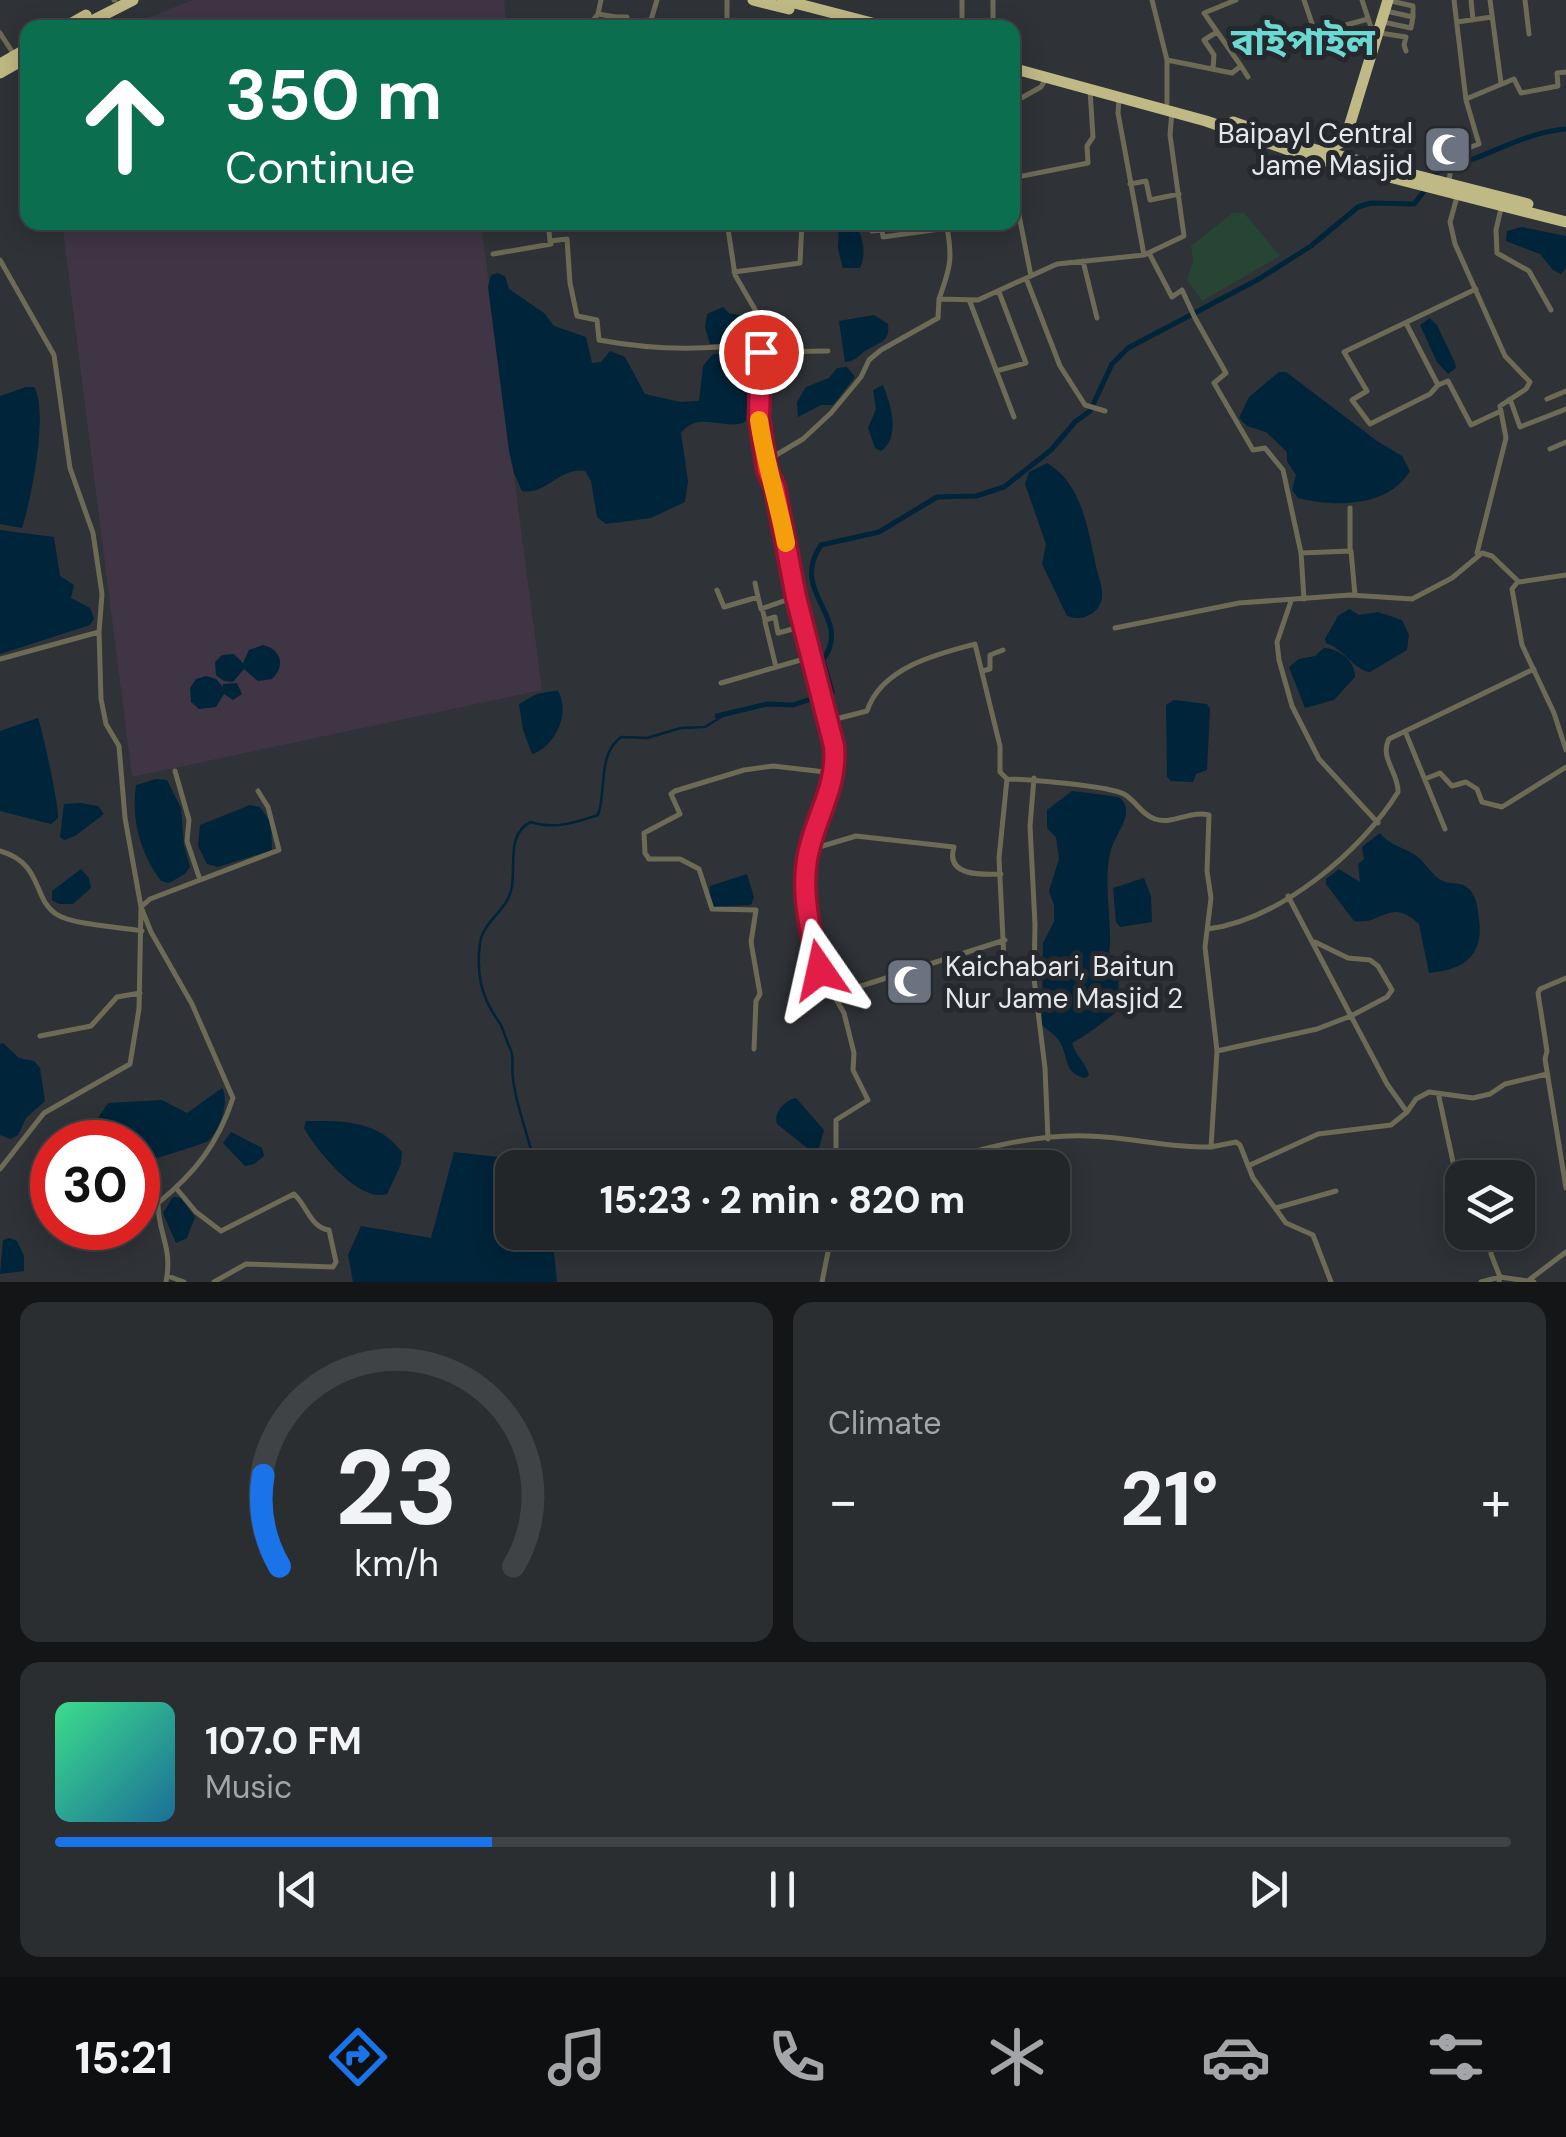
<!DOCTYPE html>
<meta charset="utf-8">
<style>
body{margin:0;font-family:"DM Sans","Noto Sans Bengali",sans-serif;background:#2b2e31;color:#f1f3f6;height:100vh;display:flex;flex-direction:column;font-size:38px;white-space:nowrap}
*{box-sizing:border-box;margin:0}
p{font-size:32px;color:#a3a5a8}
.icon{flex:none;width:55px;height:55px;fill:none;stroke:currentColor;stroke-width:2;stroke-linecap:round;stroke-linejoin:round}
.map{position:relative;height:1282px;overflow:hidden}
.sheet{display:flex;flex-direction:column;gap:20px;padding:20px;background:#131517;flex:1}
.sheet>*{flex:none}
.banner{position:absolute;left:20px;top:20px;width:1000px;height:210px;border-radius:20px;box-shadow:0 5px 25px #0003,0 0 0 2px #404346;background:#0b6e4f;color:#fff;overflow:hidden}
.tools{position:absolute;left:1445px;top:1160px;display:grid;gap:20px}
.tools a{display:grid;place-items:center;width:90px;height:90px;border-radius:20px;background:#232629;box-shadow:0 5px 25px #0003,0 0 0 2px #404346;font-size:50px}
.speed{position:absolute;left:30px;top:1120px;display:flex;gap:20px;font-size:50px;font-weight:700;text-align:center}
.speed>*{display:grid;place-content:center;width:130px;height:130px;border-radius:50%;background:#232629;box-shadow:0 5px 25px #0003,0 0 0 2px #404346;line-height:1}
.speed .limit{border:15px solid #d22;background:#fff;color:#111}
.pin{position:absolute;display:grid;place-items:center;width:85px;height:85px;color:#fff;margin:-42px;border:5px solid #fff;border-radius:50%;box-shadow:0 2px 10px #0007}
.me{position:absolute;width:110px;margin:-55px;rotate:349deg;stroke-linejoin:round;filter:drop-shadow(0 0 8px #0008)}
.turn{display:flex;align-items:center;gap:35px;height:210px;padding:0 40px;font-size:45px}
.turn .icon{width:130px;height:130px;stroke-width:2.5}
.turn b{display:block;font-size:70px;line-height:85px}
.big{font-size:75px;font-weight:800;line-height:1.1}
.sheet .widget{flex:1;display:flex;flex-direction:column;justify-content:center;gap:15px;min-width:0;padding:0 35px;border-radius:20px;background:#2b2e31}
.sheet .dial{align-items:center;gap:0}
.dial svg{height:260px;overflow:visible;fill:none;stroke:#404346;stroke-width:7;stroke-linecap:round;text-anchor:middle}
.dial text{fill:#f1f3f6;stroke:none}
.song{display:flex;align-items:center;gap:30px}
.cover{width:120px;height:120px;border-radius:15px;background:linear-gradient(135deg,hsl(150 70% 55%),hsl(200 70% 35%))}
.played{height:10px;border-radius:5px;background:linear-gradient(90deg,#1a73e8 30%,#404346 30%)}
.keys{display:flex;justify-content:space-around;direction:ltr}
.heat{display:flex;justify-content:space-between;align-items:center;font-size:55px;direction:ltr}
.sheet .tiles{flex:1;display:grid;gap:20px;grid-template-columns:1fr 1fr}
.widget:last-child{grid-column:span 2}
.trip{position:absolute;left:495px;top:1150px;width:575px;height:100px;border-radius:20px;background:#232629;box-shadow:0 5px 25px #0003,0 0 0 2px #404346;font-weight:800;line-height:100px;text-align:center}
.tab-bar{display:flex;height:160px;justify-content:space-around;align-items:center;background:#0e0f10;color:#a3a5a8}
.tab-bar .icon{width:70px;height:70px}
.tab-bar .current{color:#1a73e8}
.tab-bar b{font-size:45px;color:#f1f3f6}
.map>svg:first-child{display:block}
</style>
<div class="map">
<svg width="1566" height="1282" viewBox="0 0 1566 1282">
<rect width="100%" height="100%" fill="#2f3237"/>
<path fill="#3f3545" d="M 193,0 L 504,0 L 507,27 L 124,27 Z
M 62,223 L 481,223 L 542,690 L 132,777 Z"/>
<path fill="#274535" d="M 1233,213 L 1244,213 L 1280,256 L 1202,301 L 1187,280 L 1193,262 L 1191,246 Z"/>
<path fill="#002439" d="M 839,223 L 854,223 C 863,235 867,253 860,268 L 843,268 L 838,249 Z
M 1522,227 L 1566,236 L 1566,268 L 1561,274 L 1553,270 L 1540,254 L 1506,241 L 1507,231 Z
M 498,273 L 505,276 L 509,289 L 544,313 L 554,326 L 586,337 L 592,363 L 601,362 L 610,351 L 625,357 L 645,394 L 680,402 L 699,401 L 703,366 L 713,354 C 754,352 756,392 745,422 C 725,431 698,410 681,433 L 688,481 L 685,502 L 651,518 L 606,524 L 597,517 L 591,481 L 585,471 C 559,467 546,496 522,491 L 514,473 L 509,451 L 488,287 L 491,275 Z
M 723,307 L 729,313 L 749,317 L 753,331 L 731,344 L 710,344 L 705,328 L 707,314 Z
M 874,315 L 888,324 C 890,341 881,342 868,349 C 858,355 857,361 845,362 L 839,321 Z
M 1430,318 L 1437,325 L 1455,363 L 1456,368 L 1448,374 L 1437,362 L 1420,325 Z
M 847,367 L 855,377 L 833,405 L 821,405 L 798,417 L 797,402 L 806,387 L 829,378 L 837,368 Z
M 1279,372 L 1286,372 L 1377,441 L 1402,456 L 1410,471 C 1388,508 1333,507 1298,498 L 1292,490 L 1296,475 L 1287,461 L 1287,452 L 1266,432 L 1247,426 L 1239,418 L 1249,397 Z
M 883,385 C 891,405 901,437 881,451 L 875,448 L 868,428 L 876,409 L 873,390 Z
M 26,387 L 34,387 C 49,410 31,501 22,528 L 0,524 L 0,396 Z
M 1047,463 C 1082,483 1088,530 1096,566 C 1098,576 1103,587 1102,597 C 1100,614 1082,622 1067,616 L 1042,564 L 1046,544 L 1025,484 L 1029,472 Z
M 0,530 L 54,537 L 60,576 L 74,585 L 71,598 L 90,608 L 94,619 L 90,625 L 0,654 Z
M 1349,609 L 1359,615 L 1378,612 L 1402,620 L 1409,635 L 1407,650 L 1370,672 C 1354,670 1343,648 1326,643 L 1325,639 L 1338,616 Z
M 263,645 C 281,649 286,666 272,679 L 258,681 L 244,669 L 233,682 L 224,681 L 216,675 L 215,662 L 222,655 L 234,654 L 243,663 L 249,650 Z
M 1324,648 C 1339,649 1355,660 1355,677 L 1334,700 L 1305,708 L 1289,667 L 1299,659 L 1315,656 Z
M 206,676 L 216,679 L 223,687 L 223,684 L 237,683 L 242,694 L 233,700 L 224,694 L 216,707 L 199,709 L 191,702 L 190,688 L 196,679 Z
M 553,691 L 558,691 C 571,713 555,747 532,754 L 523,730 L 519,704 L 537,694 Z
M 1174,700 L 1207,704 L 1210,709 L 1207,770 L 1196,774 L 1193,782 L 1171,781 L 1167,777 L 1166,705 Z
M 38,718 C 43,732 59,806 58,818 L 51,824 L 0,811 L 0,731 Z
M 156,779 L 167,780 L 181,808 L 184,845 L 190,867 L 185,874 L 169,883 L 161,881 C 140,853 131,819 136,785 Z
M 1072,791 L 1119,797 C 1138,813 1114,833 1110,853 C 1103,887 1113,922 1109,955 L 1118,957 L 1119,962 L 1118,1010 C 1109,1019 1082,1038 1072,1043 C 1075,1055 1086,1063 1089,1075 L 1085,1078 C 1064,1073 1069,1060 1061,1044 C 1058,1036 1048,1031 1042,1025 L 1043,943 L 1054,922 L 1054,905 L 1049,891 L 1059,859 L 1056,837 L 1047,828 L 1047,810 Z
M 81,803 L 98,806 L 104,814 L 75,836 L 64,840 L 60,837 L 64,804 Z
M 250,805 L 260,807 L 271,823 L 272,850 L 218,867 L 207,864 L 198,846 L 200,825 Z
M 1380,833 C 1391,847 1406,847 1419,858 C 1426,864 1433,876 1441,880 C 1452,886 1461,880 1470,890 C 1477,898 1478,910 1479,920 C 1484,956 1463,970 1429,973 L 1419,924 C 1389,896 1382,926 1354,921 L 1326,884 L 1326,879 L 1339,869 L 1360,882 L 1358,864 L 1364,859 L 1362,847 Z
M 81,869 L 89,878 L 91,888 L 73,904 L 59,904 L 52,900 L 52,891 Z
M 747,874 L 754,897 L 751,905 L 714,907 L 709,901 L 710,886 Z
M 1144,878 L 1151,896 L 1152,922 L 1120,927 L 1116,922 L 1113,888 Z
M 3,1043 L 19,1058 L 34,1061 L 40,1068 L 45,1101 L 26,1118 L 18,1135 L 11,1139 L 0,1135 L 0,1044 Z
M 222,1088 C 230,1101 220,1130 208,1141 C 204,1144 145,1162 138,1163 L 138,1142 L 101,1142 L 96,1121 L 108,1103 L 162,1100 L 187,1113 Z
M 796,1098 L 824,1130 L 819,1148 L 811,1151 L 777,1124 C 773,1113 785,1100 796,1098 Z
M 306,1121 C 343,1121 378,1120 402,1152 L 401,1164 L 387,1194 C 359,1203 317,1151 304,1128 Z
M 231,1132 L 262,1148 L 264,1156 L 254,1164 L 245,1166 L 223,1143 Z
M 454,1152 L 542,1162 L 543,1167 L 512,1168 L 512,1232 L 552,1233 L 557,1282 L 353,1282 L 348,1255 L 361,1226 L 431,1238 Z
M 173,1197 L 181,1198 L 195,1217 L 187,1238 L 176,1243 L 163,1213 Z
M 9,1238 L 17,1241 L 24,1256 L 24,1271 L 0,1274 L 3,1240 Z"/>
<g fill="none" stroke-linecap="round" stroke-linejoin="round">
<path stroke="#002439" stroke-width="2.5" d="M 535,1168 C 530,1137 516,1109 513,1078 C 511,1069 515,1057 510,1048 C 505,1039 503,1026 499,1022 C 481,997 476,974 480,943 C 482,923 506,911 511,891 C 517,868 505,834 531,822 C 553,830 578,822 598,815 C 607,790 597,755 621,737 L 647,738 L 681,728 L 705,727 L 729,712"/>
<path stroke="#002439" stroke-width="5" d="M 1434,176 C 1443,162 1461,164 1476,158 C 1507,146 1532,132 1566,129
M 717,716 L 767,704 L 793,705 L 832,692 L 823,660 C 854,616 788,594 821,545 L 879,532 L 937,497 L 976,496 L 1004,487 L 1051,450 L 1075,422 L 1090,411 L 1112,364 L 1128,348 L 1259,279 L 1311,246 L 1358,207 L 1371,203 L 1414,204 L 1428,186"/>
<path stroke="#6d6b56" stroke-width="5" d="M 114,0 L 115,0
M 962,0 L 962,28
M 1152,0 L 1167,60
M 1304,0 L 1318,41 L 1336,35
M 1362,0 L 1371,27 L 1380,33 L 1406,37 L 1404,45 L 1406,51
M 1471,0 L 1473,20
M 1490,0 L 1501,83
M 1525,0 L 1529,34
M 1391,1 L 1413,6 L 1413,17
M 598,14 L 616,17 L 617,28
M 616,17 L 627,17 L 624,28
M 626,22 L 651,20 L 657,0
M 1383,22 L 1411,28 L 1413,17 L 1386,11
M 1457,22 L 1492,17
M 587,28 L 598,14 L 601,0
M 727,28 L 727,0
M 993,28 L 993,0
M 0,33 L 13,53
M 1338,44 L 1335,28 L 1368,19
M 1241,66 L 1248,77
M 1213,69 L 1214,55 L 1204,40 L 1217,32
M 1119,99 L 1118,113 L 1144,255
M 1466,99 L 1514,79 L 1521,93 L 1558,86 L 1557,73 L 1566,72
M 1012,103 L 1041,87 L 1045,80
M 1167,103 L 1167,60 L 1232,73 L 1241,66 L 1204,13 L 1236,0
M 1012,178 L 1088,163 L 1087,146 L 1093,137 L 1090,90
M 1012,180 L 1031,276
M 1449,181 L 1453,154 L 1479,144 L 1466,100 L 1454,0
M 1130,184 L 1146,181 L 1150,200 L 1179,194
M 1457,197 L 1450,222 L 1455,244 L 1505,356 L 1530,382 L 1526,389 L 1500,406 L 1506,438 L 1477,553
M 1501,208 L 1496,230 L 1497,253 L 1529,271 L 1551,310
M 548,222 L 550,241 L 567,239 L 570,283 L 577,316 L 597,320 L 599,340 C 653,350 707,351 760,342 L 757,313 L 735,275 L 727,222
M 872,222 L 872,231 L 882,230 L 883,237 L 947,228
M 1149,253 L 1172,297 L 1182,290 L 1195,318 L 1226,373 L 1214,383 L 1253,450 L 1265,448 L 1283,470 L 1301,553 L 1304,599
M 493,254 L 551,244 L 550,241
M 0,260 L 54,355 L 70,468 L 93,533 L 102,594 L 99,632 L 101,699 L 106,724 L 119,746 L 125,818 L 141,907 L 151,932 L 192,1004 L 233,1098 C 218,1144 195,1173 158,1203 C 158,1235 173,1246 166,1282
M 1083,261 L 1097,318
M 734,272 L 800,263 L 802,222
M 1026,278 L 1060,366 L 1085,405 L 1105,411
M 939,299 C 951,266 953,257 946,222
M 970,302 L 1014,417
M 1407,325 L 1438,385 L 1448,381 L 1471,425 L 1501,411
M 760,342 L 759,417 L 766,461
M 761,352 L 828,351
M 996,371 L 1026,363 L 999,292
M 1438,385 L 1430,394 L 1370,424 L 1352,400 L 1367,391 L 1344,352 L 1476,289
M 1510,399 L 1520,427 L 1566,409
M 1547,399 L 1566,391
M 1550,449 L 1566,442
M 1350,551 L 1350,508
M 1301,553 L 1351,551 L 1355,595
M 755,583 L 758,597
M 1516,584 L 1512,589 L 1522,645 L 1554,713 L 1566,750
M 717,590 L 724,607 L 758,597 L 761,609 L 795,597
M 1291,601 L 1277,642 L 1279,660 L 1292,706 L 1319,759 L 1378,823
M 762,608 L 765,620 L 775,617 L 778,633 L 804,626
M 765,622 L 776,667
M 1115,628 L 1239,603 L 1350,595 L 1412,599 L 1452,578 L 1482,553 L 1492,556 L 1519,582 L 1566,575
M 0,659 L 99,632
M 982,671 L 990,669 L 990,655 L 1003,650
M 721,683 L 811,657
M 828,721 L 867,711 C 881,668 936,654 975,644 L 1000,746 L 1000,772 L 1007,779 C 1027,779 1109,786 1124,794 C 1136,801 1142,815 1155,819 C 1173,825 1191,810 1209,815 L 1207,871 L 1211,898 L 1205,947 L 1217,1051 L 1211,1147 C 1169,1148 1129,1137 1088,1136 C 1031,1134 974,1150 921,1168
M 1405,731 L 1445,829
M 175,771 L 189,820 L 187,841 L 200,880
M 1034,778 L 1030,826 L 1035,924 L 1034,979 L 1045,1068 L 1048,1139
M 1007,779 L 999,858 L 1004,960 L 1033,978
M 1425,779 L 1440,773 L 1452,786 L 1466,782 L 1477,789 L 1482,802 L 1502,807 L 1566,767
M 809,850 L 856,836 L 954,847 C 945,876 981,875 1001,874
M 0,851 C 44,864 32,898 56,914 C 72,925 121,927 142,931
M 1208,929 C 1279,920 1361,852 1398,792 C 1399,773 1379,758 1389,739 L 1534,669
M 1315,942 L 1348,958 L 1370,960 L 1378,966 L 1392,990 L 1387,997 L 1351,1016 L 1387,1084 L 1407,1112
M 1566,978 L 1540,989 L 1538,993 L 1547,1051 L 1545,1059 L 1566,1188
M 833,995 L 1005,940
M 40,1036 L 91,1026 L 117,997 L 140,993
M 754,1049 L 756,1001 L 760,994 L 751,942 L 756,910 L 712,909 L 699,869 L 680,859 L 649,859 L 645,853 L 644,833 L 680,814 L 671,794 L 675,791 L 744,770 L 773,766 L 834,773
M 1217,1051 L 1317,1029 L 1351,1016 L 1288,896
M 1439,1097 L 1458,1185 L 1462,1190
M 1211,1147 L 1236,1142 L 1240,1145 L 1253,1178 L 1286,1223 L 1313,1235 L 1331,1282
M 1248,1166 L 1318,1134 L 1391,1125 L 1407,1112 L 1416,1099 L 1429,1092 L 1473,1098 L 1490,1094 L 1505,1084 L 1547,1074
M 836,1168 L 836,1120 L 868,1100 L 853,1070 L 854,1053 L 844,1013 L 819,970 L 811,937 L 806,885 L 809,850 L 830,792 L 836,766 L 834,746 L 796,597 L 775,489 L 766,461 L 803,439 L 831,413 L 861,377 L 869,360 L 881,350 L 938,318 L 939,299 L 978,300 L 1057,264 L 1144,255 L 1184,236 L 1170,135 L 1172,111
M 0,1169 L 44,1113 L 130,1064 L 139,1009 L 141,907 L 150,899 L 279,850 L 268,807 L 258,791
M 176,1188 L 196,1212 L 221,1231 L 294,1194 C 307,1206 311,1228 329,1230 L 336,1262 L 333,1267 L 246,1264 L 214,1282
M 1276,1208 L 1336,1191
M 1492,1232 L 1491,1254 L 1500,1277 L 1499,1282
M 168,1276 L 184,1282
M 1529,1280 L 1566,1252
M 822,1282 L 832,1232
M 1481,1282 L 1500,1277 L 1534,1282"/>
<path stroke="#bfb985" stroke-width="11" d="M 753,0 L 789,9
M 783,0 L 891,28
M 63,28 L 86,15
M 78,28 L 133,0
M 0,64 L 28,48
M 1012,68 L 1206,121 L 1303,155 L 1566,222
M 0,73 L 28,57
M 1233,122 L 1305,147 L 1528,204
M 1326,151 L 1345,140 L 1388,0"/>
</g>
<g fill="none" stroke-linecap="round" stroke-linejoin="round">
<defs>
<path id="route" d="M 761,352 L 759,417 L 767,470 L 775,488 L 796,597 L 834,746 C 838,789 813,820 807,860 C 801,895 811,936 820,970"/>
</defs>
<use href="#route" stroke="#92132f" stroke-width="25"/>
<use href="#route" stroke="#e11d48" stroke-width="18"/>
<path stroke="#f59e0b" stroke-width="18" d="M 759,420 C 765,462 778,501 786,543"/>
</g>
<defs>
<symbol id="mosque-square" viewBox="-11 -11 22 22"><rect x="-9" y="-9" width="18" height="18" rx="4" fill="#6b7280" stroke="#25282d"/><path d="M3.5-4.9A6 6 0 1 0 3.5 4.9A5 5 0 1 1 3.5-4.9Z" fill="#fff"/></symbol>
</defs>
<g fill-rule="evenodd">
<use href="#mosque-square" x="1420" y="122" width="55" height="55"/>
<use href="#mosque-square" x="882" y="954" width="55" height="55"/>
</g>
<g text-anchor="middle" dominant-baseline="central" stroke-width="10" stroke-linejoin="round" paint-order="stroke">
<g font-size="28" fill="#e5e7eb" stroke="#25282d" text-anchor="end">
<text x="1413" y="133">Baipayl Central<tspan x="1413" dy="32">Jame Masjid</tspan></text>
<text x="945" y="966" text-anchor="start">Kaichabari, Baitun<tspan x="945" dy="32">Nur Jame Masjid 2</tspan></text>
</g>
<g font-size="38" font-weight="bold" fill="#6cd8d2" stroke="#25282d">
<text x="1303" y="42">বাইপাইল</text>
</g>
</g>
</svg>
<div class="tools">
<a><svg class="icon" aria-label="layers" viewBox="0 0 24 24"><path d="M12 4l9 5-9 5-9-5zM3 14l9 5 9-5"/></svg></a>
</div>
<div class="speed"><div class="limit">30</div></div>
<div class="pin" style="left:761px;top:352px;background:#d93025"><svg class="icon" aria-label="arrive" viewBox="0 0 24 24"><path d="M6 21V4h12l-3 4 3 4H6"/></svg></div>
<svg class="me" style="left:820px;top:970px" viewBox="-20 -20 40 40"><path d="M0-17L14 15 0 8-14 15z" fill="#e11d48" stroke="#fff" stroke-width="4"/></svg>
<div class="trip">15:23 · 2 min · 820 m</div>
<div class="banner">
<div class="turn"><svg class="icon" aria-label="ahead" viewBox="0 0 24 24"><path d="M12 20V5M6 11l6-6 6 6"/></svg><div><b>350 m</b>Continue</div></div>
</div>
</div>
<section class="sheet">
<div class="tiles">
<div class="widget dial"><svg viewBox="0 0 100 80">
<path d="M14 69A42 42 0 1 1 86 69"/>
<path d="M14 69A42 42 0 0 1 9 41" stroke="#1a73e8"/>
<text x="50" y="56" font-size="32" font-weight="700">23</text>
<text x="50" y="72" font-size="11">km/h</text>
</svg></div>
<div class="widget"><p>Climate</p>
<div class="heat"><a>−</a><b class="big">21°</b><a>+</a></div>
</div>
<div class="widget">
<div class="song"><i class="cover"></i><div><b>107.0 FM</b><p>Music</p></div></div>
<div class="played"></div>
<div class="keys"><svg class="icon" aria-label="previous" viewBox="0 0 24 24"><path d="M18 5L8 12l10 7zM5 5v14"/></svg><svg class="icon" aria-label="pause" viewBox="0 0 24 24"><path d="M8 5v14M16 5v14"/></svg><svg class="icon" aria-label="next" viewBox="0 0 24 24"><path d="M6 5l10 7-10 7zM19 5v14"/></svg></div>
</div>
</div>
</section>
<nav class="tab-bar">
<b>15:21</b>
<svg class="icon current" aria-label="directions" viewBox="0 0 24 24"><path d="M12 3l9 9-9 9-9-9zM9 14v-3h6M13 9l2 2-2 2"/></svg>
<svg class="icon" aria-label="music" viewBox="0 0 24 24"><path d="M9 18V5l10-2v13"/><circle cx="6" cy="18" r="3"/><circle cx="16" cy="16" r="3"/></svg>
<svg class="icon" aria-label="phone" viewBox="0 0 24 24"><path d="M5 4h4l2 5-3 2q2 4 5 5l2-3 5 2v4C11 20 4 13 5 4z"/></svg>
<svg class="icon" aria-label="climate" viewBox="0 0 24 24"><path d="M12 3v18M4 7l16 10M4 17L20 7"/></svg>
<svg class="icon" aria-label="car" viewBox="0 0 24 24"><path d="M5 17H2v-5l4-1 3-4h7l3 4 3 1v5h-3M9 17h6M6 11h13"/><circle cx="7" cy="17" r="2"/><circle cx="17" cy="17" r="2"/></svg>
<svg class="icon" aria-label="filters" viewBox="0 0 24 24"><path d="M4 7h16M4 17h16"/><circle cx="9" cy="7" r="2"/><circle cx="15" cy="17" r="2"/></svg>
</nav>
